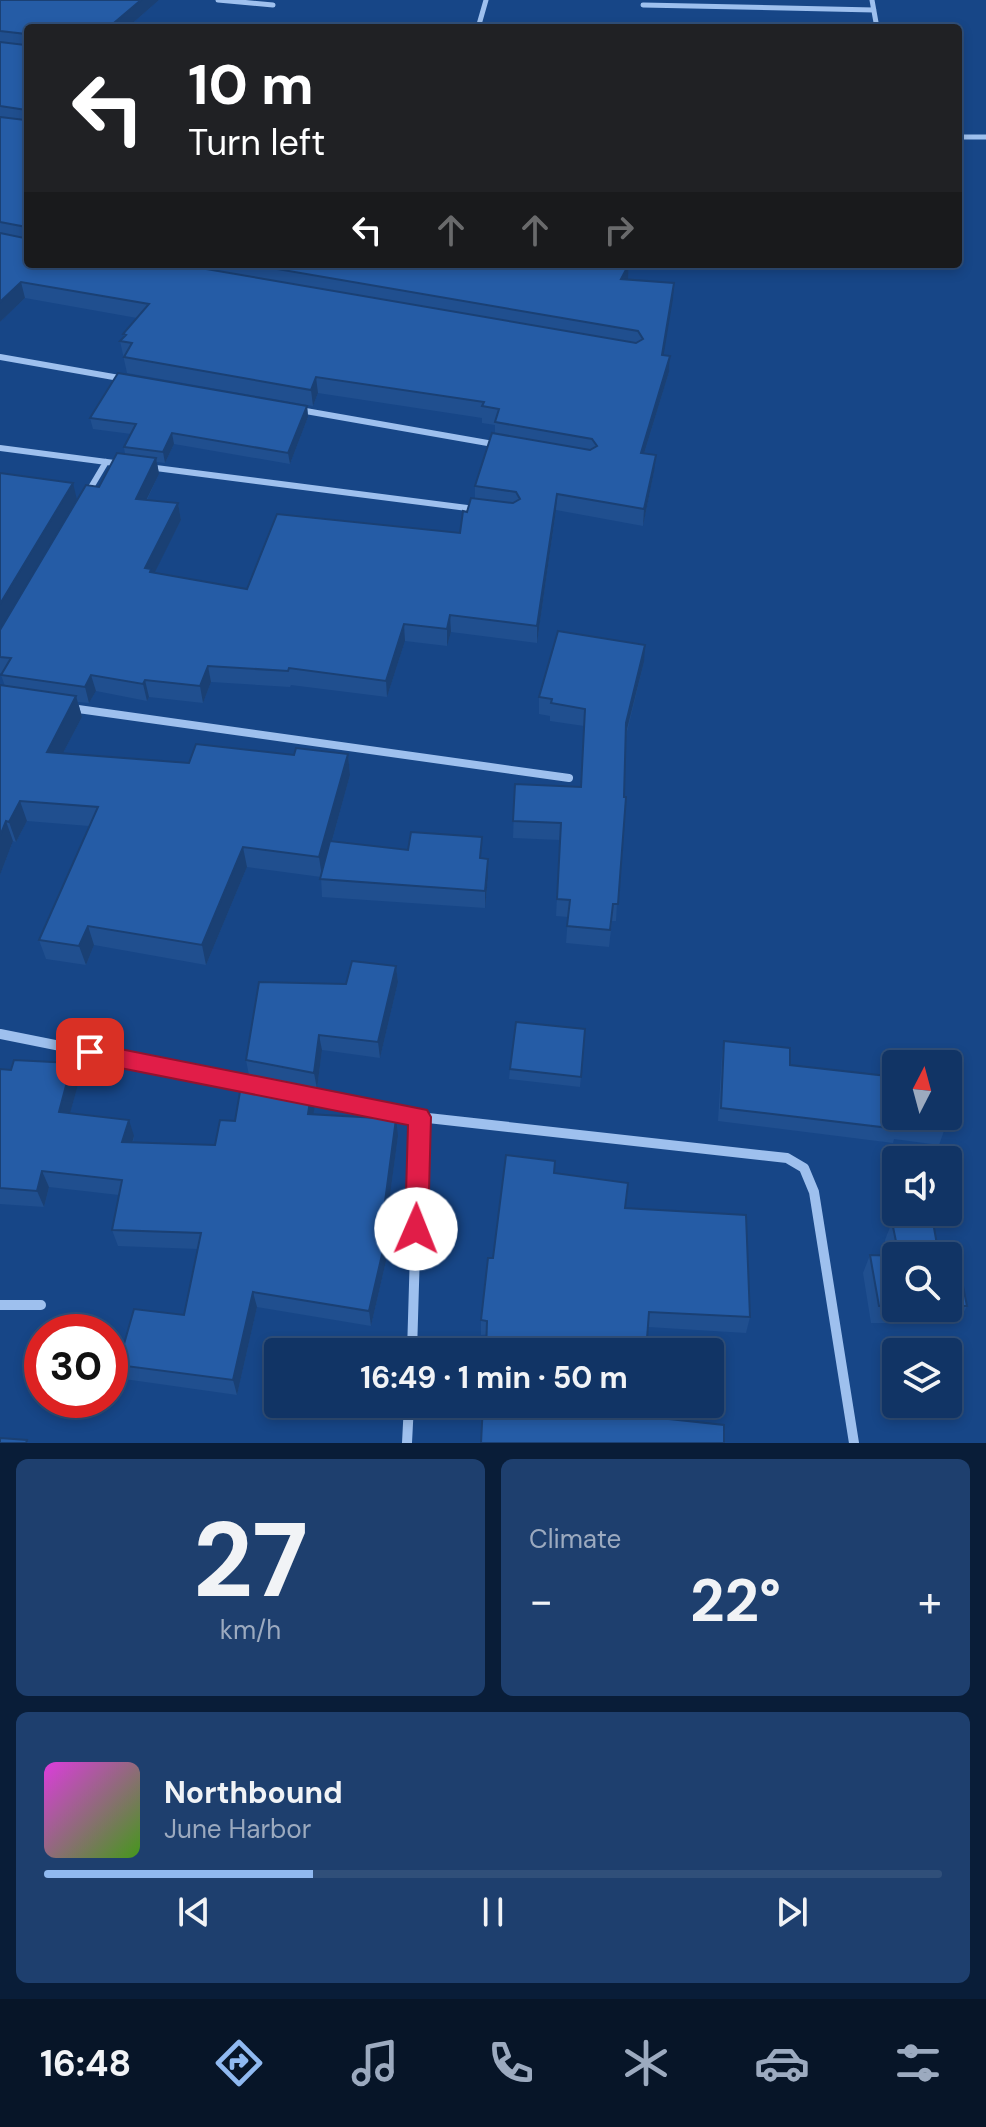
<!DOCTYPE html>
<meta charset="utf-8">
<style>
body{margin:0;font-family:"DM Sans",sans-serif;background:#1e3f6e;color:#f1f3f6;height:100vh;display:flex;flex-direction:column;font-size:30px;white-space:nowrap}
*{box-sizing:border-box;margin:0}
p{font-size:26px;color:#9caabf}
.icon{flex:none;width:44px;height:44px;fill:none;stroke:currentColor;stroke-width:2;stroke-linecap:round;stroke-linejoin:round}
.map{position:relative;height:1443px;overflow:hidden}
.side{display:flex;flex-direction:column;gap:16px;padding:16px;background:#091d38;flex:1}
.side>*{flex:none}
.top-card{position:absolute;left:24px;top:24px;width:938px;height:244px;border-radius:8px;box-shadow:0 4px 12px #0003,0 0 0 2px #304f79;background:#202124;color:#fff;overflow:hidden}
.needle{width:52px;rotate:6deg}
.fabs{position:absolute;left:882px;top:1050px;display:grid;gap:16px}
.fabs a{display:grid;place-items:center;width:80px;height:80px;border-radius:8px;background:#113465;box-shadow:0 4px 12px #0003,0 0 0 2px #304f79;font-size:40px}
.speed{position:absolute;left:24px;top:1314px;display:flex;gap:16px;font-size:40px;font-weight:700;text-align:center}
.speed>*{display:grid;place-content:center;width:104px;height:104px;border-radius:50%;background:#113465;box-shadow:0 4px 12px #0003,0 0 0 2px #304f79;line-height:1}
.speed .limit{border:12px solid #d22;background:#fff;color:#111}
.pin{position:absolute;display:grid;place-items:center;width:68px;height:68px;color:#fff;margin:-34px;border-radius:16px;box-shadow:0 4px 12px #0006}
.me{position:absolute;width:88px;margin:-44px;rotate:1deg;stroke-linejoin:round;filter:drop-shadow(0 0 6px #0008)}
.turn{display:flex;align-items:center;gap:28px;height:168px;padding:0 32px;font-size:36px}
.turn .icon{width:104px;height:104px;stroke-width:2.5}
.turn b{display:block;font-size:56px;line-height:68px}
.lanes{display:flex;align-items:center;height:76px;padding:0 32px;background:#0003;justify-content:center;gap:40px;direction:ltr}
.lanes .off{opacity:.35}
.big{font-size:60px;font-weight:700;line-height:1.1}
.side .widget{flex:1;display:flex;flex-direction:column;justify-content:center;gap:12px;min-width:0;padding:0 28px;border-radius:12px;background:#1e3f6e}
.side .dial{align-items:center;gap:0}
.dial b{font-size:104px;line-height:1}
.song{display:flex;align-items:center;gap:24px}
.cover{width:96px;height:96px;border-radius:12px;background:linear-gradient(135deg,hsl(300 70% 55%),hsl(100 70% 35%))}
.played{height:8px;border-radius:4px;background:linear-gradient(90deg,#90b9f0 30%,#304f79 30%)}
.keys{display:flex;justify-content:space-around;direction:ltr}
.heat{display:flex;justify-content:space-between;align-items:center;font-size:44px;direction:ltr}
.side .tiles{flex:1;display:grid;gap:16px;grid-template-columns:1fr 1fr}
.widget:last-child{grid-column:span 2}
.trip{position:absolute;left:264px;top:1338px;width:460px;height:80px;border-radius:8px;background:#113465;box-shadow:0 4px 12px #0003,0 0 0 2px #304f79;font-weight:700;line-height:80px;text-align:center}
.tab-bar{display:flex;height:128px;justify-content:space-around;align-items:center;background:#071528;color:#9caabf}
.tab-bar .icon{width:56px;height:56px}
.tab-bar .current{color:#90b9f0}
.tab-bar b{font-size:36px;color:#f1f3f6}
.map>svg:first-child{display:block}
</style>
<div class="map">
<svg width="986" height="1443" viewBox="0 0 986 1443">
<rect width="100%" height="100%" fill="#174687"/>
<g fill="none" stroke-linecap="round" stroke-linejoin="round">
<path stroke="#9ec0ee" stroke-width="5" d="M 218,0 L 273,5
M 872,0 L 877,28
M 643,5 L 874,10
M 478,28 L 486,0
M 958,137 L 986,137"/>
<path stroke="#9ec0ee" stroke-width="6" d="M 0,357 L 125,379
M 300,410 L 499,445
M 0,448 L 122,464
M 148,467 L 475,509
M 87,494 L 106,462"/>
<path stroke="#9ec0ee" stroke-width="8" d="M 71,708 L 569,778"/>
<path stroke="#9ec0ee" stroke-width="10" d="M 0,1034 L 250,1084
M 303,1094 L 419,1117 L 787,1158 L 804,1168 L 814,1192 L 854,1443
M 0,1305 L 41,1305
M 412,1352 L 419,1117
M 407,1443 L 409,1404"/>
</g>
<path fill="#204f8f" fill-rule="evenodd" d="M 0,0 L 159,0 L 127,28 L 28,28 L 28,264 L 629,264 L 628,279 L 674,283 L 663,355 L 670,356 L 669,372 L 644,454 L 654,472 L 643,526 L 556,510 L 537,643 L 451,632 L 447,646 L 405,641 L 387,697 L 291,685 L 290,687 L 211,682 L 203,703 L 149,697 L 147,701 L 96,691 L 89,703 L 78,702 L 82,717 L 63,753 L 189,763 L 294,755 L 348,754 L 350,775 L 332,841 L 482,859 L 488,877 L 485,908 L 322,897 L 321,877 L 247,867 L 206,965 L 94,945 L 86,965 L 46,959 L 39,940 L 89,826 L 27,821 L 16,842 L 13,841 L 0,875 L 0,685 L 5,686 L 1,675 L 2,673 L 0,673 L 0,630 L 99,487 L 125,454 L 124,447 L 131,434 L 93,429 L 90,418 L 307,406 L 308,417 L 290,464 L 174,444 L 165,463 L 157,462 L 159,474 L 147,500 L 178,503 L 181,520 L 154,573 L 247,589 L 460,533 L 467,512 L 475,499 L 475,486 L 495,434 L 495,425 L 482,423 L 482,418 L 318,393 L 313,406 L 127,373 L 120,341 L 124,337 L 123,334 L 137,318 L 25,298 L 0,322 Z
M 644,662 L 626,736 L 616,921 L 612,921 L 609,947 L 566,943 L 568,917 L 556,916 L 560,840 L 513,838 L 515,784 L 581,787 L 584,726 L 550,721 L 550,716 L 539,714 L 539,697 Z
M 396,966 L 398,982 L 380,1058 L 322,1050 L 317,1089 L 249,1075 L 246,1060 L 346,984 Z
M 585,1029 L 580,1087 L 509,1079 L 510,1069 Z
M 724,1041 L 944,1131 L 939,1145 L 894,1139 L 893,1143 L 718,1121 L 722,1055 Z
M 72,1063 L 79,1081 L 70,1113 L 134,1136 L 133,1142 L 215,1145 L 235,1121 L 312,1088 L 315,1104 L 313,1115 L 398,1136 L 385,1232 L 387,1233 L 389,1248 L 371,1326 L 257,1307 L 237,1395 L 124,1379 L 118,1365 L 184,1315 L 198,1249 L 118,1246 L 112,1230 L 119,1195 L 49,1187 L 44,1207 L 0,1204 L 0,1069 L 11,1070 Z
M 555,1173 L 625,1208 L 750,1317 L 746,1333 L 648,1327 L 481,1335 L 481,1320 Z
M 892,1222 L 933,1222 L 939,1256 L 957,1256 L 967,1306 L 958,1323 L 871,1323 L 863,1273 L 870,1255 L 888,1256 L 885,1240 ZM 896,1256 L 948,1256 L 948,1308 L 896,1308 Z"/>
<path fill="#1a4074" d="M 141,0 L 159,0 L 127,28 L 108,28 Z
M 629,264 L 628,279 L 620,295 L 621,279 Z
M 21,282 L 25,298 L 0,322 L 0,302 Z
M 674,283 L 673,299 L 661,371 L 662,355 Z
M 670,356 L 669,372 L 639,470 L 641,453 Z
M 316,377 L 318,393 L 313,406 L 311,390 Z
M 307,406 L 308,417 L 290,464 L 288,453 Z
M 172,433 L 174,444 L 165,463 L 163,452 Z
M 656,455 L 654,472 L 643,526 L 644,509 Z
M 156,458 L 159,474 L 139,515 L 136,499 Z
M 73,483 L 77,500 L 0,629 L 0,604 Z
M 557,494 L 556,510 L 537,643 L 537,626 Z
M 178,503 L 181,520 L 153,576 L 145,568 Z
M 450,615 L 451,632 L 447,646 L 447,629 Z
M 404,624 L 405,641 L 387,697 L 386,681 Z
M 645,645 L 644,662 L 624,741 L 626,723 Z
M 208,666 L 211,682 L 203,703 L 200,686 Z
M 91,675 L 96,691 L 89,703 L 85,687 Z
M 145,680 L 149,697 L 147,701 L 143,684 Z
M 76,696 L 82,717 L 53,772 L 47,752 Z
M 348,754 L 350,775 L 322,877 L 319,857 Z
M 20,801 L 27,821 L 16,842 L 9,822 Z
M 6,821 L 13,841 L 0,875 L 0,836 Z
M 243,847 L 247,867 L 206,965 L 202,945 Z
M 488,859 L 488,877 L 485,908 L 485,891 Z
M 88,926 L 94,945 L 86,965 L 79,946 Z
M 396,966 L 398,982 L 380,1058 L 378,1042 Z
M 319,1035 L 322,1050 L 317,1089 L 314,1073 Z
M 72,1063 L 79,1081 L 66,1128 L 59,1112 Z
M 312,1088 L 315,1104 L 311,1131 L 308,1114 Z
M 396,1119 L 398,1136 L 383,1247 L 381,1232 Z
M 129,1120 L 134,1136 L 128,1158 L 122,1142 Z
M 42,1171 L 49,1187 L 44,1207 L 37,1191 Z
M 387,1233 L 389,1248 L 371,1326 L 369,1311 Z
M 253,1292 L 257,1307 L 237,1395 L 233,1380 Z"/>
<path fill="#255ca6" stroke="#1a4074" stroke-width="2" d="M 0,0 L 141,0 L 108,28 L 28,28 L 28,37 L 26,34 L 0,31 Z
M 0,42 L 25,45 L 28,43 L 28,113 L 26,110 L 0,106 Z
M 0,117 L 25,120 L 28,118 L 28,231 L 26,227 L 0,222 Z
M 0,233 L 24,238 L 28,235 L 28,264 L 177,264 L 636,343 L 643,339 L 638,331 L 248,264 L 629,264 L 621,279 L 674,283 L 662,355 L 670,356 L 641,453 L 656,455 L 644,509 L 557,494 L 537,626 L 450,615 L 447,629 L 404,624 L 386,681 L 289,668 L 288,671 L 208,666 L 200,686 L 145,680 L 143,684 L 91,675 L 85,687 L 1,675 L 11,658 L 0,657 L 0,630 L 86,485 L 99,487 L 117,453 L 156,458 L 136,499 L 178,503 L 145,568 L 151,569 L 150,572 L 247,589 L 277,514 L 460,533 L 463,511 L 467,512 L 471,498 L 513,503 L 520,499 L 516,492 L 475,486 L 492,433 L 590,450 L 597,446 L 592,439 L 495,422 L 499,409 L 482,406 L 484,402 L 316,377 L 311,390 L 124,357 L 132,343 L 120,341 L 126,335 L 123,334 L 149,304 L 21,282 L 0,302 Z
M 118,373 L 307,406 L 288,453 L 172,433 L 163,452 L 124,447 L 136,424 L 90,418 Z
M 0,473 L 73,483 L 0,604 Z
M 558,631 L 645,645 L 626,723 L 624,797 L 626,797 L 618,904 L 613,904 L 610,930 L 567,926 L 570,900 L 557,899 L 561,823 L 513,821 L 515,784 L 581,787 L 585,709 L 551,703 L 552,699 L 539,697 Z
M 0,685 L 76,696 L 47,752 L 189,763 L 196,744 L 294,755 L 296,748 L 348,754 L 319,857 L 243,847 L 202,945 L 88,926 L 79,946 L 39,940 L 98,807 L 20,801 L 9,822 L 6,821 L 0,836 Z
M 411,832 L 482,837 L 480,858 L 488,859 L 485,891 L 320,879 L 330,841 L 408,850 Z
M 352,961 L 396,966 L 378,1042 L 319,1035 L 314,1073 L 246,1060 L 259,982 L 346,984 Z
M 516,1022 L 585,1029 L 581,1077 L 510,1069 Z
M 724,1041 L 790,1048 L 790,1065 L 896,1077 L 896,1116 L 944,1116 L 944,1131 L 898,1125 L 898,1129 L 721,1108 Z
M 14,1060 L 72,1063 L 59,1112 L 129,1120 L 122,1142 L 215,1145 L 220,1120 L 235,1121 L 243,1074 L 312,1088 L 308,1114 L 396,1119 L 381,1232 L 387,1233 L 369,1311 L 253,1292 L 233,1380 L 118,1365 L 134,1309 L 184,1315 L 201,1233 L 112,1230 L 122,1180 L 42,1171 L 37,1191 L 0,1188 L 0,1069 L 11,1070 Z
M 506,1155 L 555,1161 L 554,1173 L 628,1183 L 625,1208 L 746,1215 L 750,1317 L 649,1312 L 646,1352 L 486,1352 L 487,1321 L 481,1320 L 488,1258 L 493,1258 Z
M 892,1222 L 933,1222 L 939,1256 L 957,1256 L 967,1306 L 948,1306 L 948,1256 L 899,1256 Z
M 870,1255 L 899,1256 L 896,1256 L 896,1306 L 879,1306 Z
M 483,1404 L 643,1404 L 642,1416 L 724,1425 L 724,1443 L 481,1443 Z
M 0,1438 L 27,1440 L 26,1443 L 0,1443 Z"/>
<path fill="#e11d48" stroke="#92132f" stroke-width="2" d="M 90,1043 L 427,1110 L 431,1117 L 428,1229 L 425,1237 L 416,1241 L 408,1237 L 405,1229 L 408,1125 L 90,1062 L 82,1059 L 79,1052 L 82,1045 Z"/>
</svg>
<div class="fabs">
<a><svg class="needle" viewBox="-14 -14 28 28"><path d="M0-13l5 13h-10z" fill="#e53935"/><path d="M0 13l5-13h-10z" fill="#9caabf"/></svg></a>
<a><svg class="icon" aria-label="sound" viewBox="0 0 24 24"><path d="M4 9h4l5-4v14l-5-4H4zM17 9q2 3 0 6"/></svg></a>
<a><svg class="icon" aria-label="search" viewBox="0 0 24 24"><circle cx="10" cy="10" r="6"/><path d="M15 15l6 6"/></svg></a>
<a><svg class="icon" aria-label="layers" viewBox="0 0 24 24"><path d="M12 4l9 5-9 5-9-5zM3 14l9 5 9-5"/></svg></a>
</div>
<div class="speed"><div class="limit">30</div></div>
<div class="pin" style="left:90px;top:1052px;background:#d93025"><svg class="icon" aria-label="arrive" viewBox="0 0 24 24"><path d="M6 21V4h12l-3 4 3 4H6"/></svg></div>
<svg class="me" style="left:416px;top:1229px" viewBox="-20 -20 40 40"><circle r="19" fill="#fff"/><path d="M0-13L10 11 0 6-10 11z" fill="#e11d48"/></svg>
<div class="trip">16:49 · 1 min · 50 m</div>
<div class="top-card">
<div class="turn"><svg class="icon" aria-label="left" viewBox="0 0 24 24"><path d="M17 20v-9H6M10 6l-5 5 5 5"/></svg><div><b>10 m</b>Turn left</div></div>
<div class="lanes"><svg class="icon" aria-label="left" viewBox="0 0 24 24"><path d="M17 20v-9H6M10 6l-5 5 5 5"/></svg><svg class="icon off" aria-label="ahead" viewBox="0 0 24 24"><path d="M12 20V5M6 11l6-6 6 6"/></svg><svg class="icon off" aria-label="ahead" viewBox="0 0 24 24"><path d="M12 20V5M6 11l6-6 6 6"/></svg><svg class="icon off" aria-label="right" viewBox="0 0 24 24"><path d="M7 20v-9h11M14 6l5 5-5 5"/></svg></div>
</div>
</div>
<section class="side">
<div class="tiles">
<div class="widget dial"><b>27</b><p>km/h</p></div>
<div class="widget"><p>Climate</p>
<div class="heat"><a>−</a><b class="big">22°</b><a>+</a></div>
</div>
<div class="widget">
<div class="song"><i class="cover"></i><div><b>Northbound</b><p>June Harbor</p></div></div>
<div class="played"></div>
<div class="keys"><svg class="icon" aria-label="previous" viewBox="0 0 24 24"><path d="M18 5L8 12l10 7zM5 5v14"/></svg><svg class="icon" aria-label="pause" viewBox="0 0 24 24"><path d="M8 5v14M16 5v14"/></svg><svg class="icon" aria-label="next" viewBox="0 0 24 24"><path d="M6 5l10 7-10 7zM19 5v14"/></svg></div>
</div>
</div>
</section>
<nav class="tab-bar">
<b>16:48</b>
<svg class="icon current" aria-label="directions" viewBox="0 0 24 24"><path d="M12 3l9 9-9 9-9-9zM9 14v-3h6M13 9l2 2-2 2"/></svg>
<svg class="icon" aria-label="music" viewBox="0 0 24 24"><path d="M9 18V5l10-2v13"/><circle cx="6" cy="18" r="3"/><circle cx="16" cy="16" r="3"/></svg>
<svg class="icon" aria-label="phone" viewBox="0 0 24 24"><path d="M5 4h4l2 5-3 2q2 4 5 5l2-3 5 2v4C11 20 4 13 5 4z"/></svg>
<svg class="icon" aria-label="climate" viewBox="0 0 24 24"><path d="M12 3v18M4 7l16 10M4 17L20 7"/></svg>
<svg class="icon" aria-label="car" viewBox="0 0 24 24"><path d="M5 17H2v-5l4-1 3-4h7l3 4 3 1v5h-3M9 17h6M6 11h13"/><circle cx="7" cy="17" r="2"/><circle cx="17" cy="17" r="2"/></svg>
<svg class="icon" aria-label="filters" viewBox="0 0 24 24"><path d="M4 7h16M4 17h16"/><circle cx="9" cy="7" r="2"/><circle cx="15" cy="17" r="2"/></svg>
</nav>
